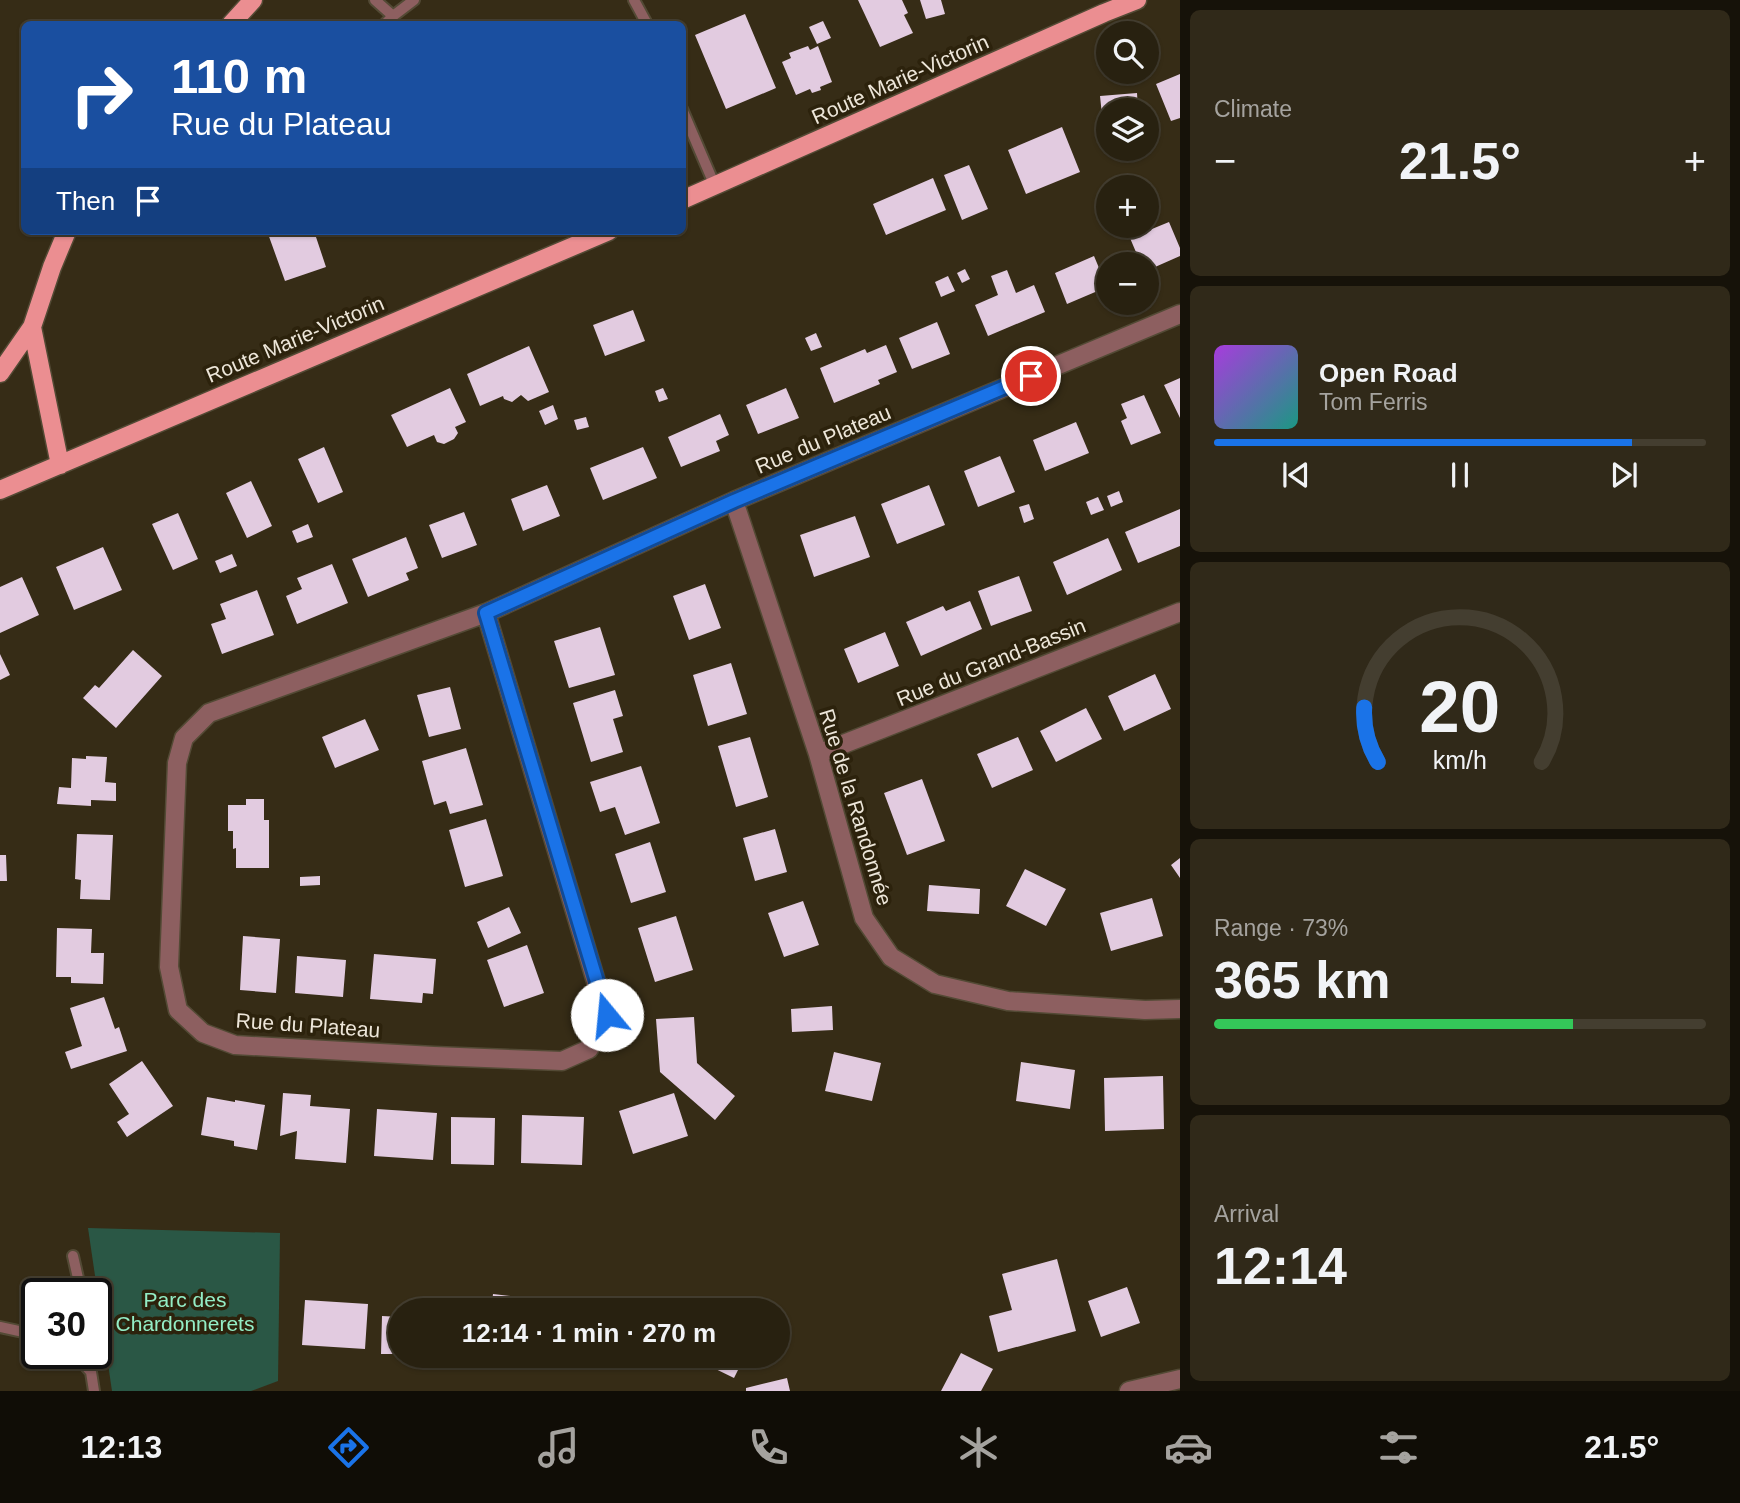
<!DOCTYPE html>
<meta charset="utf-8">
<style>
body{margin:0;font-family:Arial,sans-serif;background:#302919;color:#f1f3f6;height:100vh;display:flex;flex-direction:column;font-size:26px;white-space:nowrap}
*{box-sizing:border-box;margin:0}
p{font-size:23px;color:#a5a39f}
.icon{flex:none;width:38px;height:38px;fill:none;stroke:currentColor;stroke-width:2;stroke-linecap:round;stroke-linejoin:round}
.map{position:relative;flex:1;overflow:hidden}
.panel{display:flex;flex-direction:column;gap:10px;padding:10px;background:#161209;width:560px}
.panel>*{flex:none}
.hud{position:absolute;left:21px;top:21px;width:665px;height:214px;border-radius:10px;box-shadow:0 2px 5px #0004,0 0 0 2px #443e30;background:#1a4fa0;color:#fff;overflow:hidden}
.buttons{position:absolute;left:1096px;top:21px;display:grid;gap:14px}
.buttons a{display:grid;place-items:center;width:63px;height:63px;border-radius:50%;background:#282110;box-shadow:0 2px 5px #0004,0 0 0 2px #443e30;font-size:35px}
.speed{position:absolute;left:21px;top:1278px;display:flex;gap:14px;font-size:35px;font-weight:700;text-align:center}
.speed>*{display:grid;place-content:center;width:91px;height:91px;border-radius:50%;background:#282110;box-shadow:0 2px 5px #0004,0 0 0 2px #443e30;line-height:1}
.speed .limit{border:4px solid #111;border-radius:10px;background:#fff;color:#111}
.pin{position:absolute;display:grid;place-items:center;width:60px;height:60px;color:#fff;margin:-30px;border:4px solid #fff;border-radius:50%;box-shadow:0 2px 7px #0007}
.me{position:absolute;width:77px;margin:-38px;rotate:343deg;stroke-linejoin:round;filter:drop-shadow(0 0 5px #0008)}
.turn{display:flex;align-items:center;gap:24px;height:147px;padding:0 35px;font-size:32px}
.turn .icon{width:91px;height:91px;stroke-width:2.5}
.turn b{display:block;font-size:49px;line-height:60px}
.then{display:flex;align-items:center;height:66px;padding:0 35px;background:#0003;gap:14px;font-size:26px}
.big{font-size:52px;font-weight:600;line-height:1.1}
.panel .tile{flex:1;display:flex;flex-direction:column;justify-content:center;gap:10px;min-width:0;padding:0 24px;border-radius:10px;background:#302919}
.panel .dial{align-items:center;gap:0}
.dial svg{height:182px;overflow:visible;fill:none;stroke:#443e30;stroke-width:7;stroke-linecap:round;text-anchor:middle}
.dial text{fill:#f1f3f6;stroke:none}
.song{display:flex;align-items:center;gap:21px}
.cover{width:84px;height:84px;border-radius:10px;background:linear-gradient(135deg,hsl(280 70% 55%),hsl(170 70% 35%))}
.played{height:7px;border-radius:4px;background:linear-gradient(90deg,#1a73e8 85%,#443e30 85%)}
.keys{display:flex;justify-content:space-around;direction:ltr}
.heat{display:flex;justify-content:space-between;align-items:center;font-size:38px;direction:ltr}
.charge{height:10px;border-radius:5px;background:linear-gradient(90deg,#34c759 73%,#443e30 0)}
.trip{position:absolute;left:388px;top:1298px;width:402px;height:70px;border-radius:35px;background:#282110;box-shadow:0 2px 5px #0004,0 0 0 2px #443e30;font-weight:600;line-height:70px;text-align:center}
.dock{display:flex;height:112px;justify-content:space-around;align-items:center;background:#100d06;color:#a5a39f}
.dock .icon{width:49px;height:49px}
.dock .current{color:#1a73e8}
.dock b{font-size:32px;color:#f1f3f6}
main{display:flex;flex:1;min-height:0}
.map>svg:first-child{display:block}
</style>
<main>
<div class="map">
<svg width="1180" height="1391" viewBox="0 0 1180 1391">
<rect width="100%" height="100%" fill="#362c16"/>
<path fill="#2a5745" d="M 88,1228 L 280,1233 L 278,1381 L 251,1391 L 112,1391 Z"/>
<path fill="#e2cbe0" d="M 858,0 L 902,0 L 908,13 L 904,15 L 913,33 L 880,47 Z
M 920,0 L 941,0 L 945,14 L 926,19 Z
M 745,14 L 776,88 L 726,109 L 695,35 Z
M 823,21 L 831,38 L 817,44 L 809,27 Z
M 808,46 L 810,50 L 818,46 L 832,82 L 820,87 L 821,90 L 812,93 L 810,89 L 796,95 L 782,62 L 791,58 L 789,53 Z
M 1180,74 L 1180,118 L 1171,121 L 1156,84 Z
M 1137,93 L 1138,110 L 1108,110 L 1108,134 L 1104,134 L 1100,96 Z
M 1062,127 L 1080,172 L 1026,194 L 1008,150 Z
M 969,165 L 988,209 L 962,220 L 944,175 Z
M 933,178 L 946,210 L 886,235 L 873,204 Z
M 1169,222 L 1180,248 L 1180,256 L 1146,271 L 1146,264 L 1141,264 L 1130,238 Z
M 267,231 L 314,231 L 326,267 L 285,281 Z
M 1094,256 L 1107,287 L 1067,304 L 1055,273 Z
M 965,269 L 970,279 L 962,283 L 957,273 Z
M 1007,270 L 1016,293 L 1034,285 L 1045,312 L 988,336 L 975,305 L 998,295 L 991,276 Z
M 948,276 L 955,291 L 941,297 L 935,282 Z
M 633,310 L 645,341 L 605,356 L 593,325 Z
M 937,322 L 950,354 L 912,369 L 899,338 Z
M 816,333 L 822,347 L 811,351 L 805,338 Z
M 886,345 L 897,372 L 878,380 L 880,384 L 834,403 L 820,368 L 865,349 L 867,353 Z
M 529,346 L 549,392 L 528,401 L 521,395 L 512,402 L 504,399 L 503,396 L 480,406 L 467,374 Z
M 1180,378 L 1180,418 L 1164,385 Z
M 450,388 L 466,422 L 455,427 L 458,433 L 454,439 L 444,444 L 437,442 L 434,435 L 407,447 L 391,415 Z
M 663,388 L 668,399 L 659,402 L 655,391 Z
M 786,388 L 799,418 L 758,434 L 746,405 Z
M 1144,395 L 1161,433 L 1131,445 L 1121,421 L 1127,418 L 1121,404 Z
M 553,405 L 558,419 L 545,425 L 539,411 Z
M 720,414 L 729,435 L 716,441 L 720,451 L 681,467 L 668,437 Z
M 586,417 L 589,427 L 577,430 L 574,420 Z
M 1076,422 L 1089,453 L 1045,471 L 1033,440 Z
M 324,447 L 343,492 L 318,503 L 298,459 Z
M 643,447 L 657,478 L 603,500 L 590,468 Z
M 1000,456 L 1015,492 L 978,507 L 964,471 Z
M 251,481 L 272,526 L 247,538 L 226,493 Z
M 547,485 L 560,516 L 523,531 L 511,499 Z
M 929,485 L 945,525 L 897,544 L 881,504 Z
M 1119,491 L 1123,502 L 1111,507 L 1107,496 Z
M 1098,497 L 1104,510 L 1091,515 L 1086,502 Z
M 1029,504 L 1034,519 L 1024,523 L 1019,507 Z
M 1180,509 L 1180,546 L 1138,563 L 1125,532 Z
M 464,512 L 477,545 L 442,558 L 429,525 Z
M 178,513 L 198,559 L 173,570 L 152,524 Z
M 855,516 L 870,557 L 814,577 L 800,535 Z
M 308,524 L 313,537 L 297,543 L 292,531 Z
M 406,537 L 418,568 L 406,573 L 409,580 L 368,597 L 352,559 Z
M 1108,538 L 1122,570 L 1067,595 L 1053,562 Z
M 103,547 L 122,590 L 74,610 L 56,567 Z
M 232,554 L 237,566 L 220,573 L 215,561 Z
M 332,564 L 348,603 L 297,624 L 286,596 L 302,589 L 297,578 Z
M 1019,576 L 1032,611 L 991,626 L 978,591 Z
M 22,577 L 39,615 L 0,633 L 0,587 Z
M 705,584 L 721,628 L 689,640 L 673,596 Z
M 257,590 L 274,635 L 222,654 L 211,624 L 226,619 L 220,604 Z
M 970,601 L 982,629 L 921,656 L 906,622 L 943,606 L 946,611 Z
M 600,627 L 615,675 L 569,688 L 554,641 Z
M 885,632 L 899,666 L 858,683 L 844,649 Z
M 133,650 L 162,676 L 116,728 L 83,698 L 95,685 L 99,688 Z
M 0,654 L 10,675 L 0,680 Z
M 731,663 L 747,714 L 708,726 L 693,675 Z
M 1155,674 L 1171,709 L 1124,731 L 1108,696 Z
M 450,687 L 461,729 L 429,737 L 417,695 Z
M 615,690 L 623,716 L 613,719 L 623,752 L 591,762 L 573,703 Z
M 1086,708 L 1102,739 L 1056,762 L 1040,731 Z
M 365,719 L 379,750 L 335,768 L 322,737 Z
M 750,737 L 768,797 L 736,807 L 718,746 Z
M 1018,737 L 1033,770 L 992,788 L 977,754 Z
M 466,748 L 483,805 L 450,814 L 446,801 L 434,805 L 422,761 Z
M 86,756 L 107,757 L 105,782 L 116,783 L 116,801 L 91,800 L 91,806 L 57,804 L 59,787 L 71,788 L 72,758 L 86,759 Z
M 641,766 L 660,823 L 625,835 L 615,807 L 600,812 L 590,782 Z
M 922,779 L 945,841 L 907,855 L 884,793 Z
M 246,799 L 264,799 L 264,820 L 269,820 L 269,868 L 236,868 L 236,848 L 233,849 L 233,831 L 228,831 L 228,805 L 246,805 Z
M 486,819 L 503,876 L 465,887 L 449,830 Z
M 775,829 L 787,872 L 755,881 L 743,838 Z
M 77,834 L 113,835 L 110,900 L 80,899 L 81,880 L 75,879 Z
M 650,842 L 666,892 L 631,903 L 615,854 Z
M 0,855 L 6,855 L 7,881 L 0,881 Z
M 1180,858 L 1180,878 L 1171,865 Z
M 1025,869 L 1066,889 L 1046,926 L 1006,906 Z
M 320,876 L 320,885 L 300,886 L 300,877 Z
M 929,885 L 980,889 L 979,914 L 927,911 Z
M 1152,898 L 1163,936 L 1111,951 L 1100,913 Z
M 803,901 L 819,945 L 784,957 L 768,913 Z
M 509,907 L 521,933 L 488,948 L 477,922 Z
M 676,916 L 693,970 L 655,982 L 638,928 Z
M 57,928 L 92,929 L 91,953 L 104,953 L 103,984 L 71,983 L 71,977 L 56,977 Z
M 243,936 L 280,939 L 276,993 L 240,990 Z
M 527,945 L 544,993 L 504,1007 L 487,960 Z
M 374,954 L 436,959 L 433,994 L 423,993 L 422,1003 L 370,999 Z
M 297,956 L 346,960 L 343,997 L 295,993 Z
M 104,997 L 115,1029 L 119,1027 L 127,1051 L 71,1069 L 65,1052 L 82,1046 L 70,1008 Z
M 832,1006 L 833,1030 L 792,1032 L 791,1009 Z
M 694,1017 L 697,1063 L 735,1096 L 715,1120 L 660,1072 L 656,1019 Z
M 834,1052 L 881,1063 L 872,1101 L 825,1091 Z
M 142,1061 L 173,1106 L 127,1137 L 117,1122 L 129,1114 L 109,1084 Z
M 1021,1062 L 1075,1070 L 1070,1109 L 1016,1101 Z
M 1163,1076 L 1164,1129 L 1105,1131 L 1104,1078 Z
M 283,1093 L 311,1095 L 310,1106 L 350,1109 L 346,1163 L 295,1159 L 297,1131 L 280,1136 Z
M 674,1093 L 688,1136 L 633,1154 L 619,1111 Z
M 207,1097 L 235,1102 L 235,1100 L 265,1105 L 257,1150 L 234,1146 L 234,1141 L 201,1135 Z
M 377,1109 L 437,1113 L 433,1160 L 374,1156 Z
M 522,1115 L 584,1117 L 582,1165 L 521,1163 Z
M 451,1117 L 495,1118 L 494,1165 L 451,1164 Z
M 1057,1259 L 1076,1331 L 998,1352 L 989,1316 L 1012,1310 L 1002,1274 Z
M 1127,1287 L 1140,1323 L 1101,1337 L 1088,1301 Z
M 493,1294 L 520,1297 L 519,1311 L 491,1311 Z
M 548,1296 L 593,1298 L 592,1311 L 547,1311 Z
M 608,1299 L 649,1300 L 671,1311 L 608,1311 Z
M 305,1300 L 368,1304 L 365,1349 L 302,1345 Z
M 382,1316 L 401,1317 L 401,1354 L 381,1354 Z
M 961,1353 L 993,1369 L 981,1391 L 941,1391 Z
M 689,1356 L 745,1356 L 734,1378 Z
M 787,1378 L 790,1391 L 746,1391 L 746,1388 Z"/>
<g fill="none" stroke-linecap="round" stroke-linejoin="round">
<defs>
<path id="lane" d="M 375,0 L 393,16
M 634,0 L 647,24
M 385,24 L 393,16 L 414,0
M 682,109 L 715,186
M 73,1256 L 80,1287 L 78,1293
M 0,1327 L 37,1335
M 74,1353 L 91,1372 L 94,1391"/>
<path id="street" d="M 734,501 L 818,754 L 864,918 L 891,957 L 935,984 L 1008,1001 L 1145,1010 L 1180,1009
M 486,613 L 606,1015 L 589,1049 L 562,1061 L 434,1056 L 235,1045 L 203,1033 L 178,1010 L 169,967 L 177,763 L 184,738 L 209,713 L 486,613 L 734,501 L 1180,314
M 818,754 L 1180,612
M 1129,1391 L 1180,1379"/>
<path id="primary" d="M 231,24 L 253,0
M 682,200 L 1104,13 L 1137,0
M 0,373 L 32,327
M 60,465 L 32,327 L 52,267 L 67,231
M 0,490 L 609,231"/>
</defs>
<use href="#lane" stroke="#534a35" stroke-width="14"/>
<use href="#street" stroke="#534a35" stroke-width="21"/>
<use href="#primary" stroke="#534a35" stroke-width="21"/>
<use href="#lane" stroke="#8d5f60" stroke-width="10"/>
<use href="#street" stroke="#8d5f60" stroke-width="18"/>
<use href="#primary" stroke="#eb8e91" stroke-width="18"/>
</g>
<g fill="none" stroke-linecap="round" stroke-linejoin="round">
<defs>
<path id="route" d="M 607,1015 L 486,613 L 734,501 L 1031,376"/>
</defs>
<use href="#route" stroke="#114b97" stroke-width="18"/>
<use href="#route" stroke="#1a73e8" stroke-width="12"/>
</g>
<g text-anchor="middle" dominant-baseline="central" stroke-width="7" stroke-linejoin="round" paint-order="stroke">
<g font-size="21" fill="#ede6d9" stroke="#2c220c">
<text transform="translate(900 79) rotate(-24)">Route Marie-Victorin</text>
<text transform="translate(295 339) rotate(-23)">Route Marie-Victorin</text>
<text transform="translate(823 439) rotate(-23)">Rue du Plateau</text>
<text transform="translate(991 662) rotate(-22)">Rue du Grand-Bassin</text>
<text transform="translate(856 807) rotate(73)">Rue de la Randonnée</text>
<text transform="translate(308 1025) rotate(4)">Rue du Plateau</text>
</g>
<g font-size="21" fill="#93edc6" stroke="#2c220c">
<text x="185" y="1299">Parc des<tspan x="185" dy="24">Chardonnerets</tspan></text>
</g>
</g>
</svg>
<div class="buttons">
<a><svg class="icon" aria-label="search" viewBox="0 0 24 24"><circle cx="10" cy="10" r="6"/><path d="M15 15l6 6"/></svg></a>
<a><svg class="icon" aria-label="layers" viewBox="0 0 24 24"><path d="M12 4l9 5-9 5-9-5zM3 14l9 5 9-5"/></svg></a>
<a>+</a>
<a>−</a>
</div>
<div class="speed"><div class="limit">30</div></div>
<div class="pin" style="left:1031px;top:376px;background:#d93025"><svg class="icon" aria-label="arrive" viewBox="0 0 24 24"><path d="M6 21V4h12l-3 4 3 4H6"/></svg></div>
<svg class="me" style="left:607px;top:1015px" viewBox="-20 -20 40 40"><circle r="19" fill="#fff"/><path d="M0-13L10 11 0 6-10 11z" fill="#1a73e8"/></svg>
<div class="trip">12:14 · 1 min · 270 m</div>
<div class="hud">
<div class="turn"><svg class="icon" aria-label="right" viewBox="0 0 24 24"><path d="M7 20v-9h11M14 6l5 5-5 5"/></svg><div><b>110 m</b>Rue du Plateau</div></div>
<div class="then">Then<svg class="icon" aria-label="arrive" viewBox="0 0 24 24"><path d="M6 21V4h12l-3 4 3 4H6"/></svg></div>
</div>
</div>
<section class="panel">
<div class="tile"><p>Climate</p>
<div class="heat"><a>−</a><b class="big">21.5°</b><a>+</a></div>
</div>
<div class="tile">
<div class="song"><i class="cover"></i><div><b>Open Road</b><p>Tom Ferris</p></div></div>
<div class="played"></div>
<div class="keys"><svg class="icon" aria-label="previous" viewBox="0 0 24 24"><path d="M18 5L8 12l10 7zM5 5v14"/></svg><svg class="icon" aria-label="pause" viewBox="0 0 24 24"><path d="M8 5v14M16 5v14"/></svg><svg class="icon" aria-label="next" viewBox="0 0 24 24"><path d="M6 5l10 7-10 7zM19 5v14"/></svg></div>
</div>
<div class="tile dial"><svg viewBox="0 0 100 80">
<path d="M14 69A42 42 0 1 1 86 69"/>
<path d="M14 69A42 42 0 0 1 8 45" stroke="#1a73e8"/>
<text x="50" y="56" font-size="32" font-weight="700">20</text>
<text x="50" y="72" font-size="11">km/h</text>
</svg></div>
<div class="tile"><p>Range · 73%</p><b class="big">365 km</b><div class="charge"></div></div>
<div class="tile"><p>Arrival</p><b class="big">12:14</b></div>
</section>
</main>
<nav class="dock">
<b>12:13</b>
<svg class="icon current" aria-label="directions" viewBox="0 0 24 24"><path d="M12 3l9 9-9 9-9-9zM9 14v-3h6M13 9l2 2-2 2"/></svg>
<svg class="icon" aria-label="music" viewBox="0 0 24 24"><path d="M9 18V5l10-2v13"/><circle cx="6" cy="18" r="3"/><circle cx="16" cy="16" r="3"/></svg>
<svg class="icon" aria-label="phone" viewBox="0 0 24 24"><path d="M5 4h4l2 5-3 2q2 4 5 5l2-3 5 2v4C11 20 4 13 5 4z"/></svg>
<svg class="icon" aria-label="climate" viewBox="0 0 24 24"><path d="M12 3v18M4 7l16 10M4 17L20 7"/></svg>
<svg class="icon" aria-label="car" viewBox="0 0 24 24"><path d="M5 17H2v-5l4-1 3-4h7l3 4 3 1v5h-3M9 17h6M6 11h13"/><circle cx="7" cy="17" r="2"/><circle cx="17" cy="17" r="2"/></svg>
<svg class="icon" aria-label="filters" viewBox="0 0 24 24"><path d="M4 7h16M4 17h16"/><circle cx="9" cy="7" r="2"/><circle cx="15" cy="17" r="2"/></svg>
<b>21.5°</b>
</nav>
